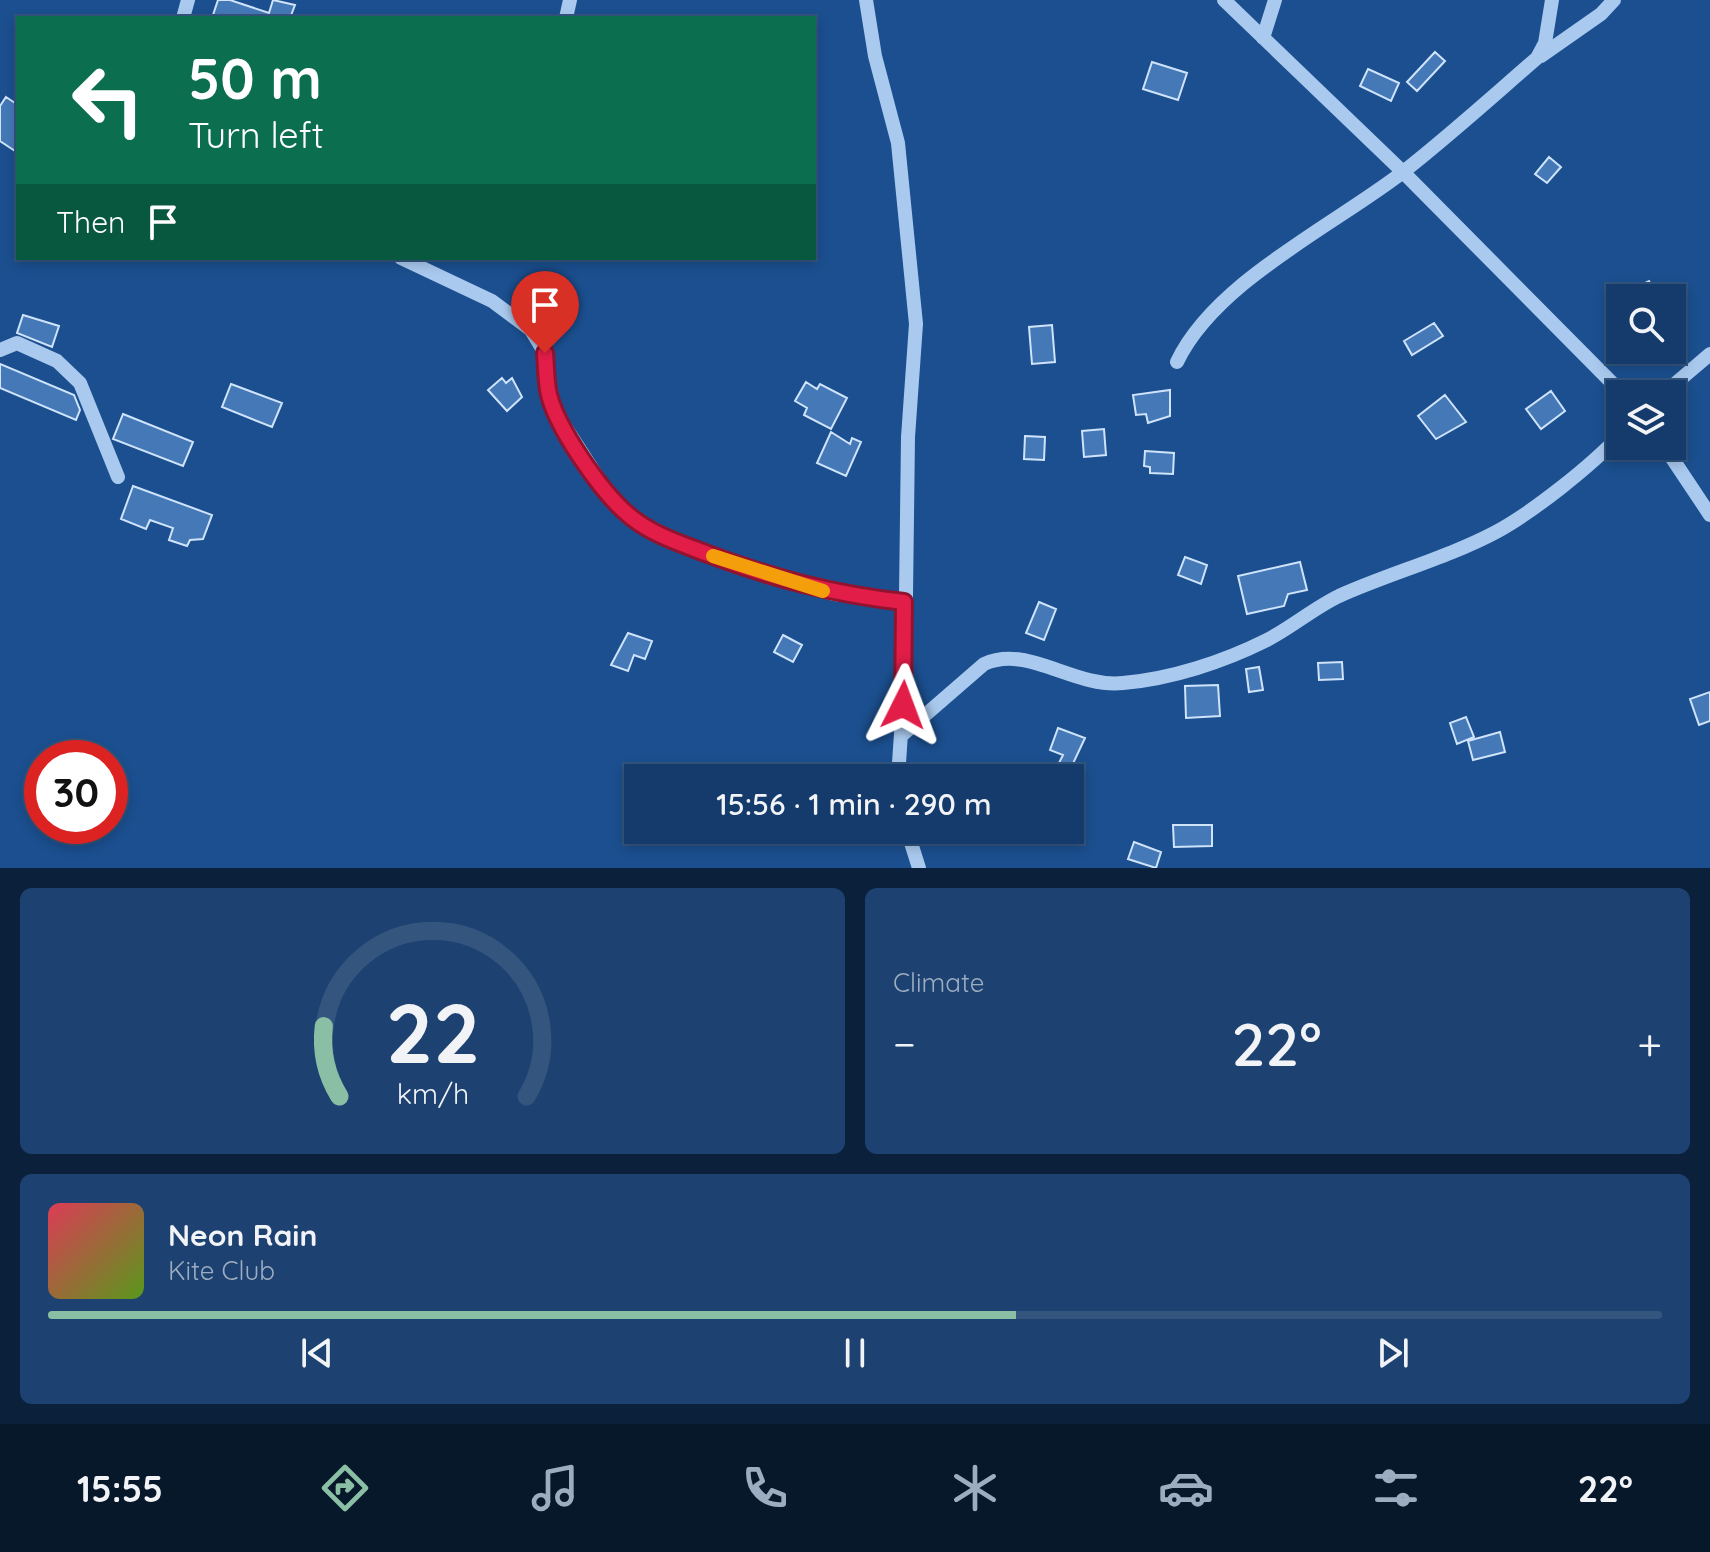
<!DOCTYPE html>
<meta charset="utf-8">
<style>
body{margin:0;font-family:Quicksand,sans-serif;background:#1d4271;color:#f1f3f6;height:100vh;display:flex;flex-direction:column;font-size:30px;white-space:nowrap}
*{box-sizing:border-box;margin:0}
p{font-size:26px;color:#9dadc1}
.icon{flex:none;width:44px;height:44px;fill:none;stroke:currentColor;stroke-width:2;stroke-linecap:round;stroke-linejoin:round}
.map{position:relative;height:868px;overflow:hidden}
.side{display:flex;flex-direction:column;gap:20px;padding:20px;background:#0b203b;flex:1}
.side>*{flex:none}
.banner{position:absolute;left:16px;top:16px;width:800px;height:244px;border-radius:0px;box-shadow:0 4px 12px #0003,0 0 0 2px #33557e;background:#0b6e4f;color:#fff;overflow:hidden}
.buttons{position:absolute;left:1606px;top:284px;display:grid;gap:16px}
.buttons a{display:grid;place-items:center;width:80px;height:80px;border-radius:0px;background:#143b6b;box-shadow:0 4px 12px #0003,0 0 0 2px #33557e;font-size:40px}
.speed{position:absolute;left:24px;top:740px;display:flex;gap:16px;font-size:40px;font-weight:700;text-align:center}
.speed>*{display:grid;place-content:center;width:104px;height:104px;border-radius:50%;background:#143b6b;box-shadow:0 4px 12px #0003,0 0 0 2px #33557e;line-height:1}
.speed .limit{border:12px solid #d22;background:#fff;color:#111}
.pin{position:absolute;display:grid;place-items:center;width:68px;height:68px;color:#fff;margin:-82px -34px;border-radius:50% 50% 50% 0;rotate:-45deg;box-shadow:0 0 8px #0007}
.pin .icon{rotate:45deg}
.me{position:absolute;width:88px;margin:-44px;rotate:3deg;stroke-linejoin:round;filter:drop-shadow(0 0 6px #0008)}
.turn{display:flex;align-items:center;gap:28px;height:168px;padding:0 40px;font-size:36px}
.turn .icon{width:104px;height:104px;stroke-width:2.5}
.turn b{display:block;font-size:56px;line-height:68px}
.then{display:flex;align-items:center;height:76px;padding:0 40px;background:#0003;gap:16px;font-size:30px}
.big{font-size:60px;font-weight:600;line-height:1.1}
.side .card{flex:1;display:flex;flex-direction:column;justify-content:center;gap:12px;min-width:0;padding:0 28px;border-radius:12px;background:#1d4271}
.side .dial{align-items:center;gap:0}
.dial svg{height:208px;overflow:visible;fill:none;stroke:#33557e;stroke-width:7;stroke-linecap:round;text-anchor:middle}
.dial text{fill:#f1f3f6;stroke:none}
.song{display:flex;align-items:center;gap:24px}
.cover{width:96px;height:96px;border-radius:12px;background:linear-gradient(135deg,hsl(350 70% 55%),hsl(90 70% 35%))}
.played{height:8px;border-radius:4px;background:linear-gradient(90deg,#8abfa5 60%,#33557e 60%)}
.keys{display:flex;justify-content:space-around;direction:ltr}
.heat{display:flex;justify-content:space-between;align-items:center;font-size:44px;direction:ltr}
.side .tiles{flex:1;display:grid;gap:20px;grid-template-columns:1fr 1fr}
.card:last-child{grid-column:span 2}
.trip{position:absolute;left:624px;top:764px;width:460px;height:80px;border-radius:0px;background:#143b6b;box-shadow:0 4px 12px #0003,0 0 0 2px #33557e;font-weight:600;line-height:80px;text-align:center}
.tabs{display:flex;height:128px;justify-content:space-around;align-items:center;background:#08182b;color:#9dadc1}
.tabs .icon{width:56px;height:56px}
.tabs .selected{color:#8abfa5}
.tabs b{font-size:36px;color:#f1f3f6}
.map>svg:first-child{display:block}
</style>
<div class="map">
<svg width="1710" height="868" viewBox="0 0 1710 868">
<rect width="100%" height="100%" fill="#1b4f8f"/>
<path fill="#4478b7" stroke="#cfe3fa" stroke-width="2" d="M 218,0 L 230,0 L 269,13 L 273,0 L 295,5 L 290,18 L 212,18 Z
M 1435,52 L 1445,61 L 1417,91 L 1407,82 Z
M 1152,62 L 1187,73 L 1178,100 L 1143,89 Z
M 1368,69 L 1399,83 L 1391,101 L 1360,86 Z
M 6,97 L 18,105 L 18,153 L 0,141 L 0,106 Z
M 1549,157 L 1561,167 L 1547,183 L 1535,174 Z
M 1649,281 L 1655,293 L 1646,298 L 1615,298 Z
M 23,315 L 59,326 L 52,347 L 17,333 Z
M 1434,323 L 1443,336 L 1412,355 L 1404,341 Z
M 1052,325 L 1055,362 L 1032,364 L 1029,327 Z
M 0,364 L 74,395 L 80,410 L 76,420 L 0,388 Z
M 502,378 L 506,383 L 512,378 L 522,397 L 507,411 L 488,390 Z
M 806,382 L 817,389 L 820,384 L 847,398 L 831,429 L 804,415 L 807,408 L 795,401 Z
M 231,384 L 282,403 L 272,427 L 222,407 Z
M 1170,390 L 1170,416 L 1148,423 L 1146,414 L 1136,415 L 1133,395 Z
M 1551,391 L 1565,411 L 1541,429 L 1526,409 Z
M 1445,395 L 1466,422 L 1436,439 L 1418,416 Z
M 123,414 L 193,442 L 183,466 L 113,439 Z
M 1104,429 L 1106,455 L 1084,457 L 1082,431 Z
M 831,432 L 850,444 L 852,438 L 861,442 L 846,476 L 817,463 Z
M 1025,436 L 1045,437 L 1044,460 L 1024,459 Z
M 1145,451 L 1174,453 L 1173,474 L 1150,473 L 1150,467 L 1144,466 Z
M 133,486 L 212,515 L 203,539 L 190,540 L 187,546 L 169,540 L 173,528 L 150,520 L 146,529 L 121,519 Z
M 1185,557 L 1207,565 L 1201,584 L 1178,575 Z
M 1300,562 L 1307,590 L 1288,594 L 1284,606 L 1247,614 L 1238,576 Z
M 1039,602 L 1056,609 L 1044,640 L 1026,633 Z
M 628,633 L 652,641 L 645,659 L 634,655 L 628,671 L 611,665 Z
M 783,635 L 802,645 L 793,662 L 774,652 Z
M 1342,662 L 1343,679 L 1319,680 L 1318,663 Z
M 1259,667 L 1263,690 L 1249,692 L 1246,669 Z
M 1218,685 L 1220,716 L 1186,718 L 1185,686 Z
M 1710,692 L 1710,721 L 1699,725 L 1690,699 Z
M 1466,717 L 1474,737 L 1457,744 L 1450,723 Z
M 1058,728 L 1085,738 L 1069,772 L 1057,767 L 1063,755 L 1050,750 Z
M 1500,732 L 1505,752 L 1473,760 L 1468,741 Z
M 1173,825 L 1212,825 L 1212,846 L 1174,847 Z
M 1134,842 L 1161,852 L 1156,868 L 1128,859 Z"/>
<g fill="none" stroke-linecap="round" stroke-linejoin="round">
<path stroke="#a9c9ee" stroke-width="14" d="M 866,0 L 875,56 L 898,143 L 916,324 L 908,437 L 905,674 L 898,778
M 1224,0 L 1403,172 L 1623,394
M 183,18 L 188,0
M 566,18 L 570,0
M 1263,38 L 1275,0
M 1541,56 L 1601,14 L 1614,0
M 401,258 L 492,301 L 531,330 L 545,353 L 548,390 L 555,411 L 604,487 L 629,516 L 684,545 L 768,576 L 834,594 L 904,602
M 0,350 L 17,343 L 57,361 L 80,383 L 118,477
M 1177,362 C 1215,282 1333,226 1403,172 C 1449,136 1493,96 1537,58 L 1545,43 L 1552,0
M 1663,394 L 1710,354
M 1664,446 L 1710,515
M 901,736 L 984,664 C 1028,644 1073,688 1123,683 C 1171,679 1223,662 1267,640 C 1292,627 1314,608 1339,596 C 1390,573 1447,558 1496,532 C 1533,512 1591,466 1620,435
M 907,830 L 919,868"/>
</g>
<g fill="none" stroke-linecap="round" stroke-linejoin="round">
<defs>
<path id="route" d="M 545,353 C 546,365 546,378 548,390 C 554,425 603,495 631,517 C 653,535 682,544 708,554 C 775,579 833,594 904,602 L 903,705"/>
</defs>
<use href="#route" stroke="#92132f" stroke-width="20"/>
<use href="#route" stroke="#e11d48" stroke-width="14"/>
<path stroke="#f59e0b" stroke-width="14" d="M 713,556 L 823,591"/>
</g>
</svg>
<div class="buttons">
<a><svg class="icon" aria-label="search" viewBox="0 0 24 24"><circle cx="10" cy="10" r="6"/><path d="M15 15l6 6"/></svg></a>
<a><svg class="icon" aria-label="layers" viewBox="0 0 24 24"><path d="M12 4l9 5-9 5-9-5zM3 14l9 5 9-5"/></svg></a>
</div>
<div class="speed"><div class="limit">30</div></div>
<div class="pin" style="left:545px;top:353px;background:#d93025"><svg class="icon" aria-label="arrive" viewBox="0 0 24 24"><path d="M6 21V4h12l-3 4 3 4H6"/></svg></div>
<svg class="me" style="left:903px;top:705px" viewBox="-20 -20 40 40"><path d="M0-17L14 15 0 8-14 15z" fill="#e11d48" stroke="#fff" stroke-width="4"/></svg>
<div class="trip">15:56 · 1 min · 290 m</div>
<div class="banner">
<div class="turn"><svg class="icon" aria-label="left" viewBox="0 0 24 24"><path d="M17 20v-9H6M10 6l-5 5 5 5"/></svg><div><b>50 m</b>Turn left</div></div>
<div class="then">Then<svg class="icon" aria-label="arrive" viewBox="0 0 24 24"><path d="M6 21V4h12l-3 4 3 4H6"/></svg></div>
</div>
</div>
<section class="side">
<div class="tiles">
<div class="card dial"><svg viewBox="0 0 100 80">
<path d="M14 69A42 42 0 1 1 86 69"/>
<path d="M14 69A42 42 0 0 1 8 42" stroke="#8abfa5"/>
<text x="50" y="56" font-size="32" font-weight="700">22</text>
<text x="50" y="72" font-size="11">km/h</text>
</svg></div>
<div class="card"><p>Climate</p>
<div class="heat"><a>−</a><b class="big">22°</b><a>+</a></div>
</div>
<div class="card">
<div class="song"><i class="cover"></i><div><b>Neon Rain</b><p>Kite Club</p></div></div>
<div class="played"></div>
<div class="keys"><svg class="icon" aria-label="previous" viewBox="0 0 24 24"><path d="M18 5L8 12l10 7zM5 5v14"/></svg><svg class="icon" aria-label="pause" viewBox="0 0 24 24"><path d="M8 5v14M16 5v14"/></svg><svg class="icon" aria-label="next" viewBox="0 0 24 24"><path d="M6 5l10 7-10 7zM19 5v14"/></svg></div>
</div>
</div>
</section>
<nav class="tabs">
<b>15:55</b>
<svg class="icon selected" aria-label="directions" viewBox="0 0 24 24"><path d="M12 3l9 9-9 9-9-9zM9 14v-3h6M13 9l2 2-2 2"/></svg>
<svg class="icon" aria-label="music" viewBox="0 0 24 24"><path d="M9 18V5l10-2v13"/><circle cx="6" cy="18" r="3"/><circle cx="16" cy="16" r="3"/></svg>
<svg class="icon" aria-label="phone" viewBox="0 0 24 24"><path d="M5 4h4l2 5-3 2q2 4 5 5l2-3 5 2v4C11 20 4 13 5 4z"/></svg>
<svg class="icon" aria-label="climate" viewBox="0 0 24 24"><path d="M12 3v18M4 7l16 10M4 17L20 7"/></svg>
<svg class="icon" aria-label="car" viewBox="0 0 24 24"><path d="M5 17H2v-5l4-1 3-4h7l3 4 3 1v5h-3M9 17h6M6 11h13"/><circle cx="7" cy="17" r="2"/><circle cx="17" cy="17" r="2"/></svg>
<svg class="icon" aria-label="filters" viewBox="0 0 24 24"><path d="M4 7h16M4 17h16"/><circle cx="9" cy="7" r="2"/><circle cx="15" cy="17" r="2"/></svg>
<b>22°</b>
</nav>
